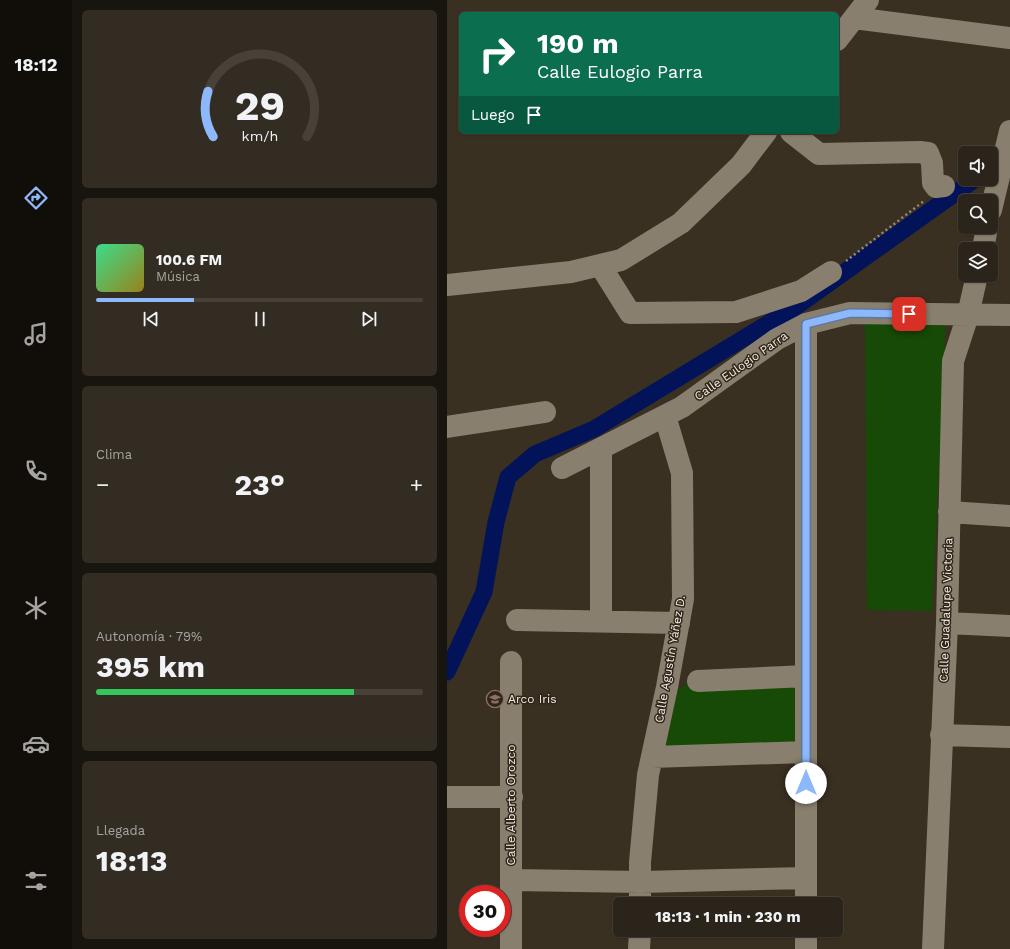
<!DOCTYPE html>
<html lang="es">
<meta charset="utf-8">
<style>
body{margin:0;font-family:"Work Sans",sans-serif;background:#332c23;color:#f1f3f6;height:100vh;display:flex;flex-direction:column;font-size:15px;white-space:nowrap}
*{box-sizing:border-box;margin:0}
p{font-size:13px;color:#a6a4a2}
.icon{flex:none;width:22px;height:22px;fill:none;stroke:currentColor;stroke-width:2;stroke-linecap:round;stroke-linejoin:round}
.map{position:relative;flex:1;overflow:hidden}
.side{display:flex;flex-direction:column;gap:10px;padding:10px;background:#18140e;width:375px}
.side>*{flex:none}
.banner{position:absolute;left:12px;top:12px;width:380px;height:122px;border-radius:6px;box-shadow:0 1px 3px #0004,0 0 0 1px #474139;background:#0b6e4f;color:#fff;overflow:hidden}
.tools{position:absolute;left:511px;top:146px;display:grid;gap:8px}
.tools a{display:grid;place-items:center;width:40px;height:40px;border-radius:6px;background:#2b241a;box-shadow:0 1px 3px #0004,0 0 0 1px #474139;font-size:20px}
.speed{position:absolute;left:12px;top:885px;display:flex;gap:8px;font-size:20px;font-weight:700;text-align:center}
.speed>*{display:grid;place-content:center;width:52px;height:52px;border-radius:50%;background:#2b241a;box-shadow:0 1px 3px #0004,0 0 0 1px #474139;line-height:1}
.speed .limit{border:6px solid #d22;background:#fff;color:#111}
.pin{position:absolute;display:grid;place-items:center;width:34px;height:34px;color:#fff;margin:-17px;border-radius:8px;box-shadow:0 2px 6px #0006}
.me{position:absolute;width:44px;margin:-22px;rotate:0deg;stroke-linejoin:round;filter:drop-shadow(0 0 3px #0008)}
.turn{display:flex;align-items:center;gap:14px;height:84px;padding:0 12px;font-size:18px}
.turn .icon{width:52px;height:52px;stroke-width:2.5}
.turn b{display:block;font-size:28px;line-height:34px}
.then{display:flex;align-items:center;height:38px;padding:0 12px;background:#0003;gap:8px;font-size:15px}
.big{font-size:30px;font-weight:700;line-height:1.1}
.side .widget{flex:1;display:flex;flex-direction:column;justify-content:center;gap:6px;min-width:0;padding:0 14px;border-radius:6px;background:#332c23}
.side .dial{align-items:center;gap:0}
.dial svg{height:104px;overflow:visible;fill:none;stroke:#474139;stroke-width:7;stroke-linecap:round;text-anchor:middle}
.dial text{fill:#f1f3f6;stroke:none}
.song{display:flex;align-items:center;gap:12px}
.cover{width:48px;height:48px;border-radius:6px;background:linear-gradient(135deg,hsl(150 70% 55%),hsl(50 70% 35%))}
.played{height:4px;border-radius:2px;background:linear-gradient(90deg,#8db9fc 30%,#474139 30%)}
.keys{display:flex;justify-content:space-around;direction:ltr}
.heat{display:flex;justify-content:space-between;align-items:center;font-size:22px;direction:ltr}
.charge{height:6px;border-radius:3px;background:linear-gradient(90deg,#34c759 79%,#474139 0)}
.trip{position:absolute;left:166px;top:897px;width:230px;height:40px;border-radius:6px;background:#2b241a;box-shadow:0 1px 3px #0004,0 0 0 1px #474139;font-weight:700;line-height:40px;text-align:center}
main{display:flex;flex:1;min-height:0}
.tabs{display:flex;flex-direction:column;width:72px;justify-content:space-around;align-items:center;background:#110e0a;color:#a6a4a2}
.tabs .icon{width:28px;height:28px}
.tabs .selected{color:#8db9fc}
.tabs b{font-size:18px;color:#f1f3f6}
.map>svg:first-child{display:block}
</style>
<main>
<nav class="tabs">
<b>18:12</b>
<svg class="icon selected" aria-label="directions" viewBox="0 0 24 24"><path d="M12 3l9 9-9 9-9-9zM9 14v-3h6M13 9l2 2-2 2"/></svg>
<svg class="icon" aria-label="music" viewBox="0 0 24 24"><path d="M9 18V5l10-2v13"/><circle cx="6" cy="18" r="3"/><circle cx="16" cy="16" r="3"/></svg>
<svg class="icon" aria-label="phone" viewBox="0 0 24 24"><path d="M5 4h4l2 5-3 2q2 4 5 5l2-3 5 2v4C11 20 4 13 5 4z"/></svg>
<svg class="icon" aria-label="climate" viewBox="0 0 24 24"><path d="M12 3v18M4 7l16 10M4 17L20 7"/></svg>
<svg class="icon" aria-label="car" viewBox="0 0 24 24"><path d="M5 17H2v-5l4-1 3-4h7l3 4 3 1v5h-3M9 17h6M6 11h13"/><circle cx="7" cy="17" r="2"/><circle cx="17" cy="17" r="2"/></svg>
<svg class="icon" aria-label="filters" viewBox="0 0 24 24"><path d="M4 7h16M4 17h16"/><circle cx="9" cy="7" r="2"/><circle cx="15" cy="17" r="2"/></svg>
</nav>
<section class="side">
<div class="widget dial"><svg viewBox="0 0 100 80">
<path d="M14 69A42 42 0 1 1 86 69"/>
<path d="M14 69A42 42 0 0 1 10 34" stroke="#8db9fc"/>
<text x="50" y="56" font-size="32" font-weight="700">29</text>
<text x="50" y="72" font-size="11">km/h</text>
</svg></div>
<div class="widget">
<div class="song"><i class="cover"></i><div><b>100.6 FM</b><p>Música</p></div></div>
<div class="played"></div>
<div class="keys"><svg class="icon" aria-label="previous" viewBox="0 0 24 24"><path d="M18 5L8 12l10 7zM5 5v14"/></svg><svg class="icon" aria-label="pause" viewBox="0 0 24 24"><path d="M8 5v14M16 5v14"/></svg><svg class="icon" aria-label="next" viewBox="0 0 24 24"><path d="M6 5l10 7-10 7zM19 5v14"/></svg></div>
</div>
<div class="widget"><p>Clima</p>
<div class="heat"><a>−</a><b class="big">23°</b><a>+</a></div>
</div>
<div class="widget"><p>Autonomía · 79%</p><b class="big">395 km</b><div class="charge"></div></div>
<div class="widget"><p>Llegada</p><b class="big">18:13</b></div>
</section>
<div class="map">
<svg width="563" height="949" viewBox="0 0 563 949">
<rect width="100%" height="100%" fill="#393022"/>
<path fill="#174a06" d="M 499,321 L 485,611 L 420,610 L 418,324 Z
M 347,680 L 349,747 L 217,753 L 229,691 L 242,683 Z"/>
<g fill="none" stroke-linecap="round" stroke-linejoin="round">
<path stroke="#02135a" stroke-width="17" d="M 0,672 L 37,592 L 49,522 L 61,477 L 88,454 L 147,429 L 350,306 L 528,179"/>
<path stroke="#938b7f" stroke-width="2.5" stroke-dasharray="2 3" stroke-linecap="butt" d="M 512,175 L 518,170
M 399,261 L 477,201"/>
<path stroke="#897f6f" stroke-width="22" d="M 407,18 L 563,38
M 390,40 L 421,0
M 344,132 L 372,154 L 473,152 L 481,153 L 485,163 L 486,183 L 489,187 L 497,186
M 544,210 L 563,131
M 536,249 L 540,227
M 153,265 L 183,313 L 289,312 L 354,291 L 384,272
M 0,285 L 124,272 L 174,260 L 234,223 L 294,165 L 319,132
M 359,324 L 359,904
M 0,427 L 98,412
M 115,468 L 235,407 L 330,339 L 359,324 L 403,313 L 563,315
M 502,512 L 563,516
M 70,620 L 232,623
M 154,621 L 154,449
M 500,623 L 563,626
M 64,662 L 64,949
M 251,681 L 359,676
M 494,735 L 563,737
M 205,757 L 359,752
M 0,797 L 65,797
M 65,880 L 194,882 L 359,878
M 193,904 L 193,862 L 201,775 L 220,687 L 236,599 L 235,473 L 218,416
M 359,930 L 359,949
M 192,949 L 193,930
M 486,949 L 500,623 L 506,361 L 521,315 L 530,275"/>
</g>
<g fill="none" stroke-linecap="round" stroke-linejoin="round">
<defs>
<path id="route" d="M 359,783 L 359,324 L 403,313 L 462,314"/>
</defs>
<use href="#route" stroke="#5c78a4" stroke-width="10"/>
<use href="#route" stroke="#8db9fc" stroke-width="7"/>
</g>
<defs>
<symbol id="school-ring" viewBox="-11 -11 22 22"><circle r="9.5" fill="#2f2619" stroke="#8d6e63" stroke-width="1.5"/><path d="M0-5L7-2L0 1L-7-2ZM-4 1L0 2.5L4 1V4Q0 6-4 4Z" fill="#8d6e63"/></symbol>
</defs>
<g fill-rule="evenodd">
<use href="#school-ring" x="38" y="689" width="20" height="20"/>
</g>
<g text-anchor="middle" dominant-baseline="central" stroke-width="3" stroke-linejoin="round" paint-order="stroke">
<g font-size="12" fill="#f5efe6" stroke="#2f2619">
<text transform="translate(294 366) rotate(-35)">Calle Eulogio Parra</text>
<text transform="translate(499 610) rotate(-88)">Calle Guadalupe Victoria</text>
<text transform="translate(223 659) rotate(-80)">Calle Agustín Yáñez D.</text>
<text transform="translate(64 805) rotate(-90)">Calle Alberto Orozco</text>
</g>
<g font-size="12" fill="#f5efe6" stroke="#2f2619" text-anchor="start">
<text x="61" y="699">Arco Iris</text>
</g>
</g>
</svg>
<div class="tools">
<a><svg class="icon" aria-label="sound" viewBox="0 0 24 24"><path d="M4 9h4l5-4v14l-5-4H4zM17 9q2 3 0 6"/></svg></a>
<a><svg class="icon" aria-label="search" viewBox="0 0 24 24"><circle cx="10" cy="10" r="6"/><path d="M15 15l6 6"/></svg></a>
<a><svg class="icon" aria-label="layers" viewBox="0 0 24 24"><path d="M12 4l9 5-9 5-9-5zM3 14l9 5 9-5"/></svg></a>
</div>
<div class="speed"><div class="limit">30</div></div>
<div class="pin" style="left:462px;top:314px;background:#d93025"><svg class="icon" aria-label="arrive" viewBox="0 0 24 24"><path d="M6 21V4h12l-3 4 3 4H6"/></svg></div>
<svg class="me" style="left:359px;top:783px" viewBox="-20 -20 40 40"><circle r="19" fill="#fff"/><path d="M0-13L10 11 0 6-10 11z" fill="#8db9fc"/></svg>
<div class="trip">18:13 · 1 min · 230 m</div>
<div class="banner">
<div class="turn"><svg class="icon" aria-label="right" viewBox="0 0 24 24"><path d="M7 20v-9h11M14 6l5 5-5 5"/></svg><div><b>190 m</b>Calle Eulogio Parra</div></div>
<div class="then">Luego<svg class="icon" aria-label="arrive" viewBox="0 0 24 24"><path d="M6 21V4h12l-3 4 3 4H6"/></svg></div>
</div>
</div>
</main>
